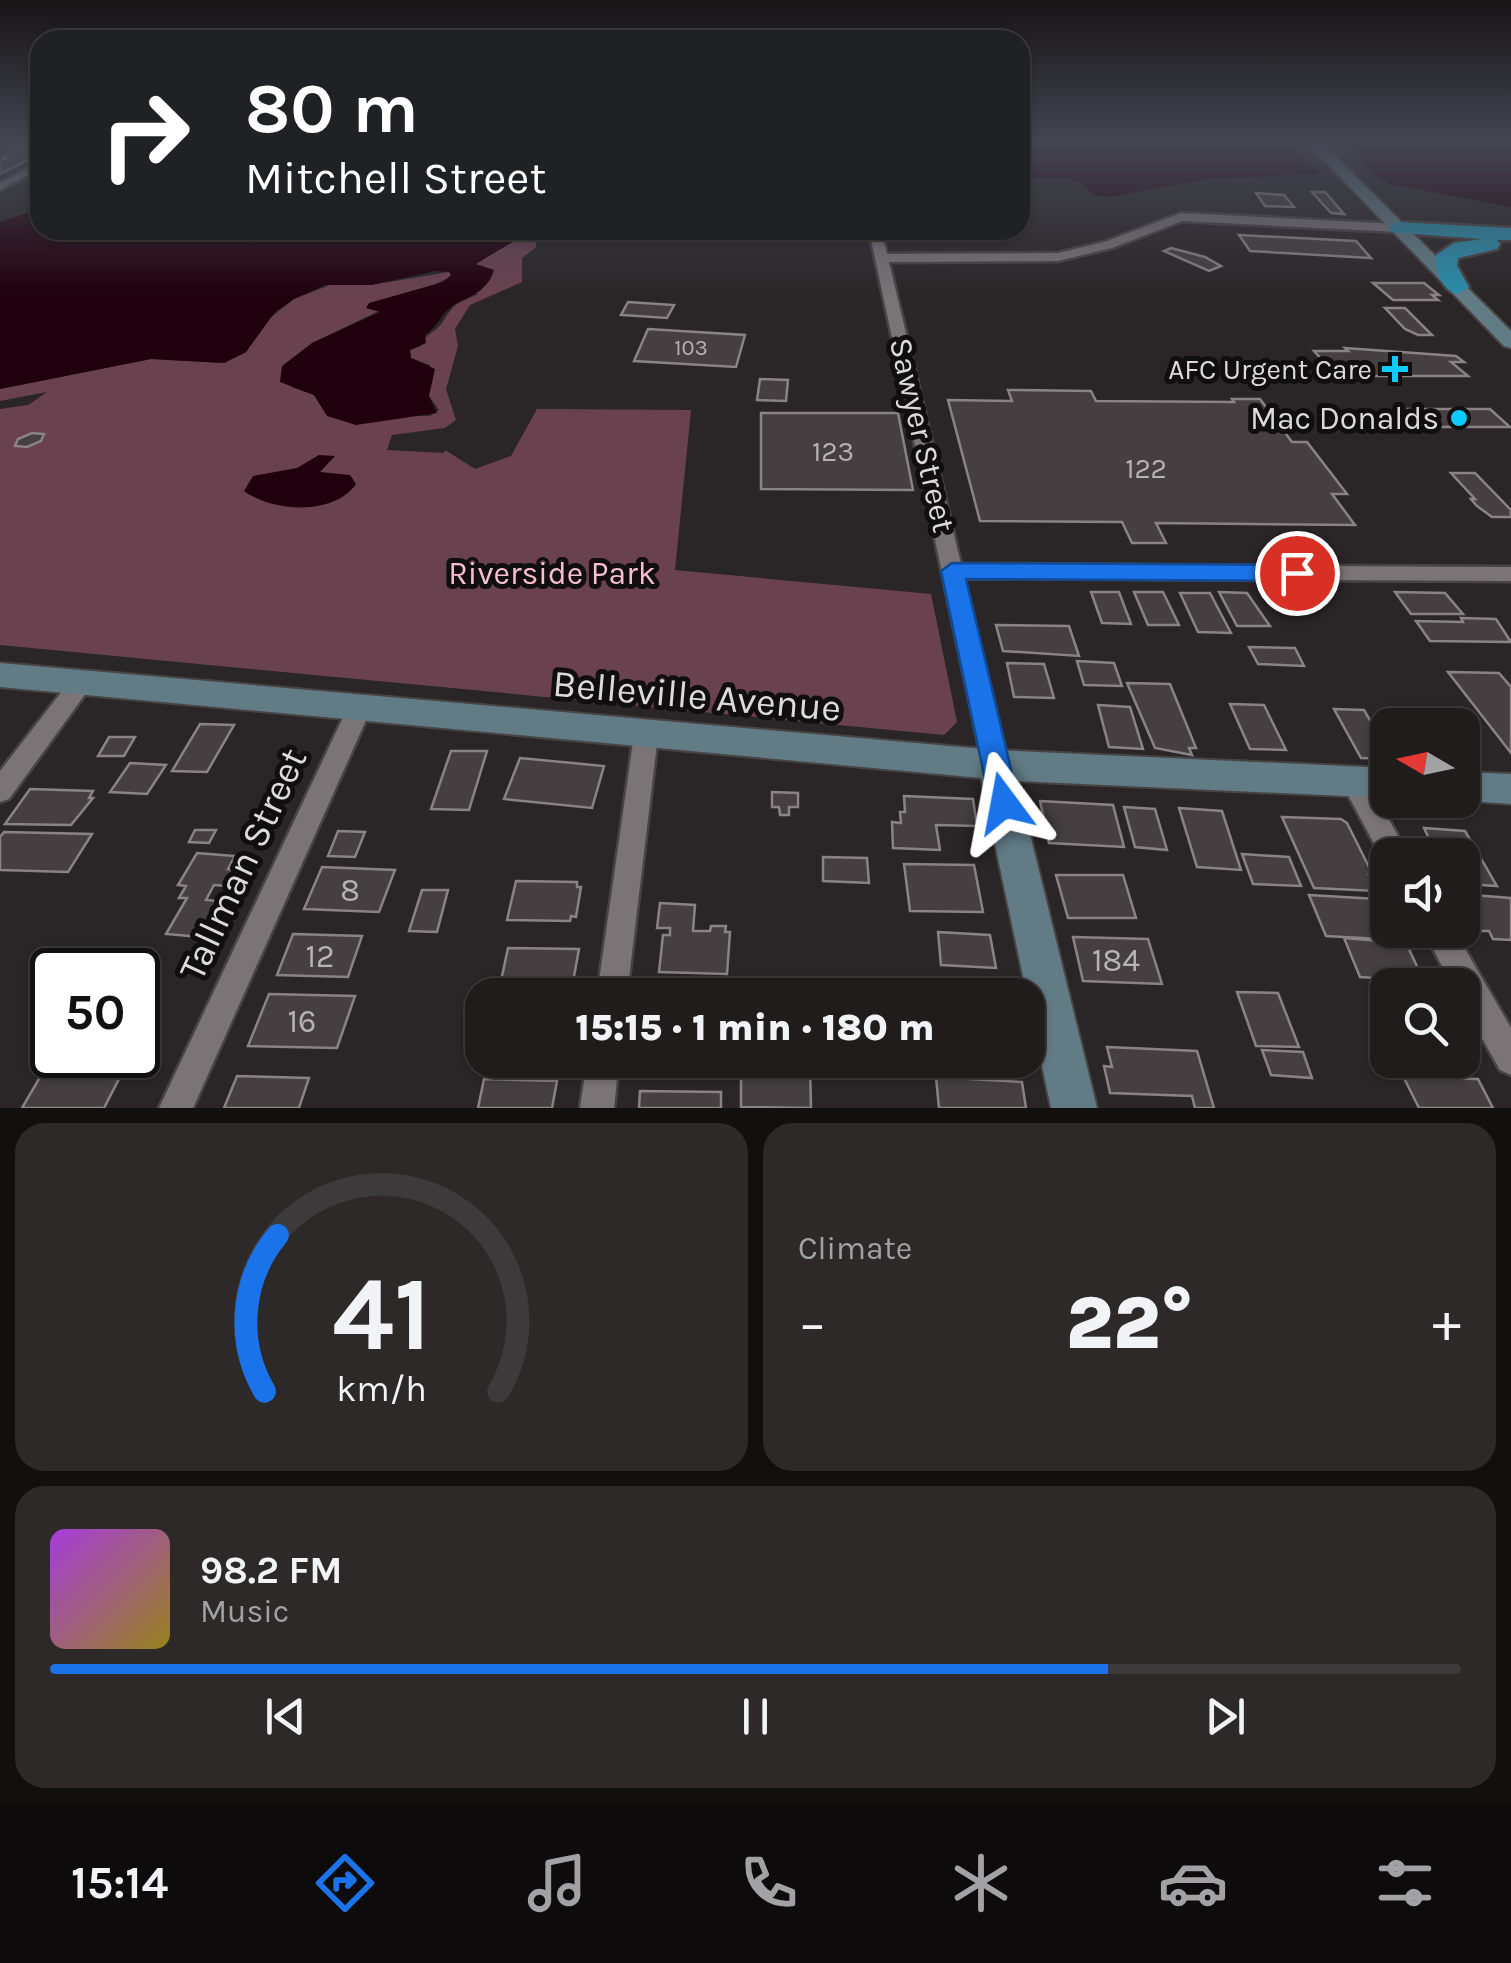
<!DOCTYPE html>
<meta charset="utf-8">
<style>
body{margin:0;font-family:Karla,sans-serif;background:#2d2929;color:#f1f3f6;height:100vh;display:flex;flex-direction:column;font-size:38px;white-space:nowrap}
*{box-sizing:border-box;margin:0}
p{font-size:32px;color:#a2a1a3}
.icon{flex:none;width:55px;height:55px;fill:none;stroke:currentColor;stroke-width:2;stroke-linecap:round;stroke-linejoin:round}
.map{position:relative;height:1108px;overflow:hidden}
.drawer{display:flex;flex-direction:column;gap:15px;padding:15px;background:#120f0f;flex:1}
.drawer>*{flex:none}
.guide{position:absolute;left:30px;top:30px;width:1000px;height:210px;border-radius:30px;box-shadow:0 2px 8px #0004,0 0 0 2px #3d3a3b;background:#202124;color:#fff;overflow:hidden}
.needle{width:65px;rotate:279deg}
.fabs{position:absolute;left:1370px;top:708px;display:grid;gap:20px}
.fabs a{display:grid;place-items:center;width:110px;height:110px;border-radius:20px;background:#201c1c;box-shadow:0 2px 8px #0004,0 0 0 2px #3d3a3b;font-size:50px}
.speed{position:absolute;left:30px;top:948px;display:flex;gap:20px;font-size:50px;font-weight:700;text-align:center}
.speed>*{display:grid;place-content:center;width:130px;height:130px;border-radius:50%;background:#201c1c;box-shadow:0 2px 8px #0004,0 0 0 2px #3d3a3b;line-height:1}
.speed .limit{border:5px solid #111;border-radius:15px;background:#fff;color:#111}
.pin{position:absolute;display:grid;place-items:center;width:85px;height:85px;color:#fff;margin:-42px;border:5px solid #fff;border-radius:50%;box-shadow:0 2px 10px #0007}
.me{position:absolute;width:110px;margin:-55px;rotate:347deg;stroke-linejoin:round;filter:drop-shadow(0 0 8px #0008)}
.turn{display:flex;align-items:center;gap:35px;height:210px;padding:0 50px;font-size:45px}
.turn .icon{width:130px;height:130px;stroke-width:2.5}
.turn b{display:block;font-size:70px;line-height:85px}
.big{font-size:75px;font-weight:800;line-height:1.1}
.drawer .card{flex:1;display:flex;flex-direction:column;justify-content:center;gap:15px;min-width:0;padding:0 35px;border-radius:30px;background:#2d2929}
.drawer .dial{align-items:center;gap:0}
.dial svg{height:260px;overflow:visible;fill:none;stroke:#3d3a3b;stroke-width:7;stroke-linecap:round;text-anchor:middle}
.dial text{fill:#f1f3f6;stroke:none}
.song{display:flex;align-items:center;gap:30px}
.cover{width:120px;height:120px;border-radius:15px;background:linear-gradient(135deg,hsl(280 70% 55%),hsl(50 70% 35%))}
.played{height:10px;border-radius:5px;background:linear-gradient(90deg,#1a73e8 75%,#3d3a3b 75%)}
.keys{display:flex;justify-content:space-around;direction:ltr}
.heat{display:flex;justify-content:space-between;align-items:center;font-size:55px;direction:ltr}
.drawer .tiles{flex:1;display:grid;gap:15px;grid-template-columns:1fr 1fr}
.card:last-child{grid-column:span 2}
.trip{position:absolute;left:465px;top:978px;width:580px;height:100px;border-radius:30px;background:#201c1c;box-shadow:0 2px 8px #0004,0 0 0 2px #3d3a3b;font-weight:800;line-height:100px;text-align:center}
.tab-bar{display:flex;height:160px;justify-content:space-around;align-items:center;background:#0d0b0b;color:#a2a1a3}
.tab-bar .icon{width:70px;height:70px}
.tab-bar .current{color:#1a73e8}
.tab-bar b{font-size:45px;color:#f1f3f6}
.map>svg:first-child{display:block}
</style>
<div class="map">
<svg width="1511" height="1108" viewBox="0 0 1511 1108">
<rect width="100%" height="100%" fill="#2a2526"/>
<path fill="#6a424f" fill-rule="evenodd" d="M 513,230 L 528,230 L 536,236 L 536,247 L 522,258 L 522,282 L 470,305 L 455,329 L 458,346 L 446,389 L 456,420 L 445,428 L 392,435 L 387,450 L 444,453 L 445,450 L 475,469 L 511,456 L 537,409 L 691,410 L 675,570 L 931,594 L 957,722 L 944,735 L 0,645 L 0,409 L 28,405 L 47,392 L 0,401 L 0,389 L 151,359 L 224,363 L 246,352 L 265,322 L 294,299 L 335,283 L 371,285 L 449,272 L 474,264 L 514,241 ZM 450,277 L 478,294 C 455,305 455,302 442,323 C 435,333 425,333 421,346 L 410,350 L 411,358 L 430,365 L 429,396 L 439,410 L 430,416 L 327,415 L 314,395 L 291,387 L 312,343 Z"/>
<path fill="#20000c" d="M 1020,143 L 1288,143 L 1322,174 L 1207,179 L 1109,197 L 1094,195 L 1079,182 L 1066,178 L 1020,179 Z
M 1348,143 L 1511,143 L 1511,207 L 1390,184 L 1376,177 Z
M 40,209 L 40,230 L 513,230 L 514,241 L 476,264 L 494,270 C 487,293 470,295 452,306 C 441,314 438,326 425,335 L 426,343 L 410,350 L 411,358 L 435,369 L 429,396 L 437,413 L 356,425 L 327,416 L 314,395 L 280,382 L 282,366 L 312,343 L 380,312 L 366,308 L 369,303 L 443,282 L 451,275 L 449,272 L 436,271 L 371,285 L 326,285 L 294,299 L 275,312 L 246,352 L 224,363 L 151,359 L 0,389 L 0,222 Z
M 319,455 L 335,456 L 320,472 L 350,475 L 356,484 C 334,516 273,512 244,491 L 253,476 L 297,468 Z"/>
<path fill="#453f41" stroke="#8a8385" stroke-width="2.5" d="M 0,143 L 40,143 L 40,154 L 0,174 L 0,162 L 8,158 L 1,158 L 21,147 L 38,145 Z
M 1312,192 L 1325,192 L 1344,214 L 1331,213 Z
M 1256,193 L 1284,195 L 1294,207 L 1265,206 Z
M 1239,235 L 1356,241 L 1371,258 L 1250,251 Z
M 1171,248 L 1205,257 L 1221,266 L 1209,271 L 1164,251 Z
M 1373,283 L 1424,283 L 1439,295 L 1432,295 L 1438,300 L 1393,300 Z
M 628,302 L 674,305 L 667,318 L 621,315 Z
M 1385,308 L 1405,308 L 1432,335 L 1418,335 L 1405,329 Z
M 648,329 L 745,335 L 736,367 L 634,361 Z
M 1345,348 L 1456,356 L 1464,362 L 1451,362 L 1468,376 L 1337,376 L 1314,351 L 1348,351 Z
M 760,379 L 788,380 L 786,401 L 757,400 Z
M 1008,390 L 1091,391 L 1096,401 L 1234,402 L 1232,399 L 1260,399 L 1292,442 L 1307,442 L 1347,494 L 1332,494 L 1355,525 L 1156,523 L 1166,543 L 1132,543 L 1122,522 L 980,521 L 948,400 L 1012,401 Z
M 1409,409 L 1490,409 L 1510,427 L 1426,427 Z
M 761,413 L 898,413 L 913,490 L 761,489 Z
M 32,433 L 44,434 L 41,441 L 27,447 L 15,446 L 18,439 Z
M 1451,473 L 1475,473 L 1511,510 L 1511,517 L 1492,517 L 1477,506 L 1471,499 L 1475,499 Z
M 1091,592 L 1119,592 L 1131,624 L 1102,623 Z
M 1134,592 L 1163,592 L 1179,625 L 1148,625 Z
M 1219,592 L 1247,593 L 1270,626 L 1237,626 Z
M 1395,592 L 1445,593 L 1463,614 L 1411,614 Z
M 1180,593 L 1210,593 L 1231,633 L 1198,632 Z
M 1461,618 L 1496,619 L 1511,642 L 1430,641 L 1416,621 L 1463,622 Z
M 996,625 L 1069,626 L 1079,656 L 1003,651 Z
M 1249,647 L 1295,648 L 1304,666 L 1258,664 Z
M 1077,661 L 1114,663 L 1122,686 L 1084,685 Z
M 1007,663 L 1044,664 L 1054,698 L 1014,697 Z
M 1448,672 L 1499,673 L 1511,687 L 1511,753 Z
M 1127,683 L 1170,684 L 1196,748 L 1189,748 L 1192,755 L 1155,748 Z
M 1230,704 L 1264,705 L 1286,750 L 1250,749 Z
M 1098,705 L 1130,707 L 1143,749 L 1109,747 Z
M 1334,709 L 1364,710 L 1388,751 L 1388,759 L 1361,758 Z
M 200,724 L 234,725 L 207,772 L 172,771 Z
M 109,737 L 135,737 L 124,756 L 98,756 Z
M 451,751 L 487,751 L 469,810 L 431,809 Z
M 520,758 L 604,766 L 592,808 L 504,799 Z
M 130,763 L 166,765 L 147,794 L 110,792 Z
M 30,789 L 93,791 L 89,798 L 93,798 L 71,825 L 5,824 Z
M 772,792 L 798,793 L 798,807 L 789,807 L 789,815 L 780,815 L 779,807 L 772,807 Z
M 904,796 L 973,799 L 977,826 L 936,825 L 940,850 L 893,848 L 892,822 L 901,823 L 900,812 L 905,812 Z
M 1040,801 L 1113,805 L 1124,847 L 1049,843 Z
M 1124,807 L 1155,809 L 1167,850 L 1135,847 Z
M 1179,808 L 1222,811 L 1241,870 L 1197,867 Z
M 1282,817 L 1341,819 L 1347,823 L 1373,875 L 1369,875 L 1376,891 L 1314,888 Z
M 1424,828 L 1465,831 L 1497,886 L 1466,884 L 1473,895 L 1511,898 L 1511,940 L 1493,939 L 1489,931 L 1481,931 L 1472,916 L 1477,916 L 1462,896 L 1462,855 L 1431,855 L 1424,842 L 1431,843 Z
M 195,830 L 216,830 L 209,843 L 189,842 Z
M 338,831 L 365,832 L 355,857 L 328,856 Z
M 4,832 L 92,834 L 68,872 L 0,870 L 0,837 Z
M 197,853 L 235,856 L 228,869 L 234,870 L 226,886 L 214,885 L 206,900 L 219,901 L 200,937 L 166,934 L 187,898 L 179,898 L 186,886 L 178,885 Z
M 1242,854 L 1289,857 L 1301,886 L 1253,884 Z
M 823,857 L 867,858 L 869,883 L 823,881 Z
M 904,864 L 974,865 L 983,912 L 910,911 Z
M 322,867 L 395,870 L 379,912 L 304,909 Z
M 1056,875 L 1123,875 L 1136,918 L 1068,918 Z
M 516,881 L 577,882 L 577,887 L 581,887 L 576,917 L 571,916 L 570,921 L 507,920 Z
M 422,890 L 448,890 L 437,932 L 409,931 Z
M 1309,895 L 1377,899 L 1388,930 L 1396,940 L 1326,936 Z
M 660,903 L 695,905 L 693,931 L 710,931 L 711,926 L 726,926 L 725,932 L 730,932 L 727,974 L 659,972 L 663,935 L 670,935 L 670,928 L 657,928 Z
M 938,932 L 990,935 L 996,968 L 941,965 Z
M 293,934 L 362,936 L 348,977 L 277,975 Z
M 1073,937 L 1148,939 L 1162,984 L 1083,981 Z
M 1344,938 L 1406,943 L 1424,981 L 1360,977 Z
M 508,948 L 579,949 L 571,993 L 498,995 Z
M 786,978 L 816,979 L 816,995 L 785,995 Z
M 1237,992 L 1278,993 L 1299,1047 L 1256,1046 Z
M 269,994 L 355,996 L 337,1048 L 248,1046 Z
M 1107,1047 L 1197,1051 L 1214,1108 L 1195,1108 L 1192,1096 L 1110,1093 L 1104,1066 L 1112,1067 Z
M 1262,1050 L 1303,1052 L 1312,1078 L 1271,1075 Z
M 741,1062 L 810,1063 L 811,1108 L 741,1107 Z
M 237,1076 L 309,1078 L 299,1108 L 224,1108 Z
M 40,1077 L 119,1079 L 104,1108 L 22,1108 Z
M 936,1077 L 1022,1082 L 1026,1108 L 939,1108 Z
M 1404,1078 L 1478,1079 L 1493,1108 L 1419,1108 Z
M 484,1079 L 557,1081 L 552,1108 L 478,1108 Z
M 640,1091 L 721,1092 L 721,1108 L 639,1108 Z"/>
<g fill="none" stroke-linecap="round" stroke-linejoin="round">
<defs>
<path id="street" d="M 40,162 L 40,169 L 0,190 L 0,183 Z
M 1181,213 L 1398,224 L 1404,228 L 1398,232 L 1182,221 L 1112,248 L 1058,261 L 889,262 L 961,564 L 1511,567 L 1511,581 L 964,578 L 1009,765 L 1005,773 L 996,776 L 987,773 L 983,765 L 869,230 L 881,230 L 887,254 L 1058,253 L 1104,242 Z
M 81,674 L 89,677 L 93,683 L 89,689 L 9,799 L 0,802 L 0,771 L 73,677 Z
M 359,700 L 367,702 L 371,709 L 193,1108 L 159,1108 L 347,709 L 351,702 Z
M 646,725 L 655,728 L 658,735 L 627,995 L 597,995 L 634,735 L 637,728 Z
M 1354,771 L 1363,774 L 1409,855 L 1388,855 L 1385,864 L 1341,782 L 1345,774 Z
M 1423,930 L 1454,930 L 1511,1028 L 1511,1075 L 1500,1070 L 1462,1003 L 1462,985 L 1452,985 Z
M 587,1060 L 619,1060 L 614,1108 L 580,1108 Z"/>
<path id="secondary" d="M 1307,143 L 1322,143 L 1511,331 L 1511,348 L 1504,346 Z
M 0,663 L 996,750 L 1388,768 L 1388,798 L 1017,781 L 1097,1108 L 1051,1108 L 981,778 L 0,687 Z
M 1462,772 L 1511,774 L 1511,804 L 1456,800 L 1462,800 Z"/>
<path id="highway" d="M 1398,222 L 1511,228 L 1511,240 L 1497,240 L 1500,244 L 1497,249 L 1458,258 L 1457,266 L 1469,287 L 1457,294 C 1442,290 1434,270 1436,255 L 1454,243 L 1481,239 L 1391,232 L 1388,228 Z"/>
</defs>
<use href="#street" stroke="#484344" stroke-width="5"/>
<use href="#secondary" stroke="#484344" stroke-width="4"/>
<use href="#highway" stroke="#484344" stroke-width="5"/>
<use href="#street" fill="#7a7476" fill-rule="evenodd"/>
<use href="#secondary" fill="#627c86" fill-rule="evenodd"/>
<use href="#highway" fill="#2b8eac" fill-rule="evenodd"/>
</g>
<linearGradient id="sky" x2="0" y2="1"><stop stop-color="#171415"/><stop offset="0.48" stop-color="#444652"/><stop offset="1" stop-color="#444652" stop-opacity="0"/></linearGradient>
<rect width="1511" height="298" fill="url(#sky)"/>
<path fill="#1a73e8" stroke="#114b97" stroke-width="2.5" d="M 952,563 L 1297,565 L 1308,573 L 1297,581 L 966,579 L 1019,803 L 1015,812 L 1004,816 L 994,812 L 990,803 L 941,571 Z"/>
<g fill="#09cafa" stroke="#110e0f" stroke-width="4">
<path d="M1390 354h10v10h10v10h-10v10h-10v-10h-10v-10h10z"/>
<circle cx="1459" cy="418" r="10"/>
</g>
<g text-anchor="middle" dominant-baseline="central" stroke-width="10" stroke-linejoin="round" paint-order="stroke">
<g font-size="22" fill="#b7b3b4">
<text x="691" y="348">103</text>
</g>
<g font-size="28" fill="#dddadb" stroke="#110e0f" text-anchor="end">
<text x="1372" y="369">AFC Urgent Care</text>
</g>
<g font-size="28" fill="#b7b3b4">
<text x="833" y="451">123</text>
<text x="1146" y="468">122</text>
</g>
<g font-size="32" fill="#dddadb" stroke="#110e0f" text-anchor="end">
<text x="1439" y="418">Mac Donalds</text>
</g>
<g font-size="32" fill="#dddadb" stroke="#110e0f">
<text transform="translate(922 435) rotate(77)">Sawyer Street</text>
</g>
<g font-size="32" fill="#f7bed0" stroke="#110e0f">
<text x="552" y="573">Riverside Park</text>
</g>
<g font-size="32" fill="#b7b3b4">
<text x="350" y="890">8</text>
<text x="320" y="956">12</text>
<text x="1116" y="960">184</text>
<text x="302" y="1021">16</text>
</g>
<g font-size="38" fill="#dddadb" stroke="#110e0f">
<text transform="translate(697 696) rotate(5)">Belleville Avenue</text>
<text transform="translate(243 864) rotate(-65)">Tallman Street</text>
</g>
</g>
</svg>
<div class="fabs">
<a><svg class="needle" viewBox="-14 -14 28 28"><path d="M0-13l5 13h-10z" fill="#e53935"/><path d="M0 13l5-13h-10z" fill="#a2a1a3"/></svg></a>
<a><svg class="icon" aria-label="sound" viewBox="0 0 24 24"><path d="M4 9h4l5-4v14l-5-4H4zM17 9q2 3 0 6"/></svg></a>
<a><svg class="icon" aria-label="search" viewBox="0 0 24 24"><circle cx="10" cy="10" r="6"/><path d="M15 15l6 6"/></svg></a>
</div>
<div class="speed"><div class="limit">50</div></div>
<div class="pin" style="left:1297px;top:573px;background:#d93025"><svg class="icon" aria-label="arrive" viewBox="0 0 24 24"><path d="M6 21V4h12l-3 4 3 4H6"/></svg></div>
<svg class="me" style="left:1004px;top:803px" viewBox="-20 -20 40 40"><path d="M0-17L14 15 0 8-14 15z" fill="#1a73e8" stroke="#fff" stroke-width="4"/></svg>
<div class="trip">15:15 · 1 min · 180 m</div>
<div class="guide">
<div class="turn"><svg class="icon" aria-label="right" viewBox="0 0 24 24"><path d="M7 20v-9h11M14 6l5 5-5 5"/></svg><div><b>80 m</b>Mitchell Street</div></div>
</div>
</div>
<section class="drawer">
<div class="tiles">
<div class="card dial"><svg viewBox="0 0 100 80">
<path d="M14 69A42 42 0 1 1 86 69"/>
<path d="M14 69A42 42 0 0 1 18 21" stroke="#1a73e8"/>
<text x="50" y="56" font-size="32" font-weight="700">41</text>
<text x="50" y="72" font-size="11">km/h</text>
</svg></div>
<div class="card"><p>Climate</p>
<div class="heat"><a>−</a><b class="big">22°</b><a>+</a></div>
</div>
<div class="card">
<div class="song"><i class="cover"></i><div><b>98.2 FM</b><p>Music</p></div></div>
<div class="played"></div>
<div class="keys"><svg class="icon" aria-label="previous" viewBox="0 0 24 24"><path d="M18 5L8 12l10 7zM5 5v14"/></svg><svg class="icon" aria-label="pause" viewBox="0 0 24 24"><path d="M8 5v14M16 5v14"/></svg><svg class="icon" aria-label="next" viewBox="0 0 24 24"><path d="M6 5l10 7-10 7zM19 5v14"/></svg></div>
</div>
</div>
</section>
<nav class="tab-bar">
<b>15:14</b>
<svg class="icon current" aria-label="directions" viewBox="0 0 24 24"><path d="M12 3l9 9-9 9-9-9zM9 14v-3h6M13 9l2 2-2 2"/></svg>
<svg class="icon" aria-label="music" viewBox="0 0 24 24"><path d="M9 18V5l10-2v13"/><circle cx="6" cy="18" r="3"/><circle cx="16" cy="16" r="3"/></svg>
<svg class="icon" aria-label="phone" viewBox="0 0 24 24"><path d="M5 4h4l2 5-3 2q2 4 5 5l2-3 5 2v4C11 20 4 13 5 4z"/></svg>
<svg class="icon" aria-label="climate" viewBox="0 0 24 24"><path d="M12 3v18M4 7l16 10M4 17L20 7"/></svg>
<svg class="icon" aria-label="car" viewBox="0 0 24 24"><path d="M5 17H2v-5l4-1 3-4h7l3 4 3 1v5h-3M9 17h6M6 11h13"/><circle cx="7" cy="17" r="2"/><circle cx="17" cy="17" r="2"/></svg>
<svg class="icon" aria-label="filters" viewBox="0 0 24 24"><path d="M4 7h16M4 17h16"/><circle cx="9" cy="7" r="2"/><circle cx="15" cy="17" r="2"/></svg>
</nav>
